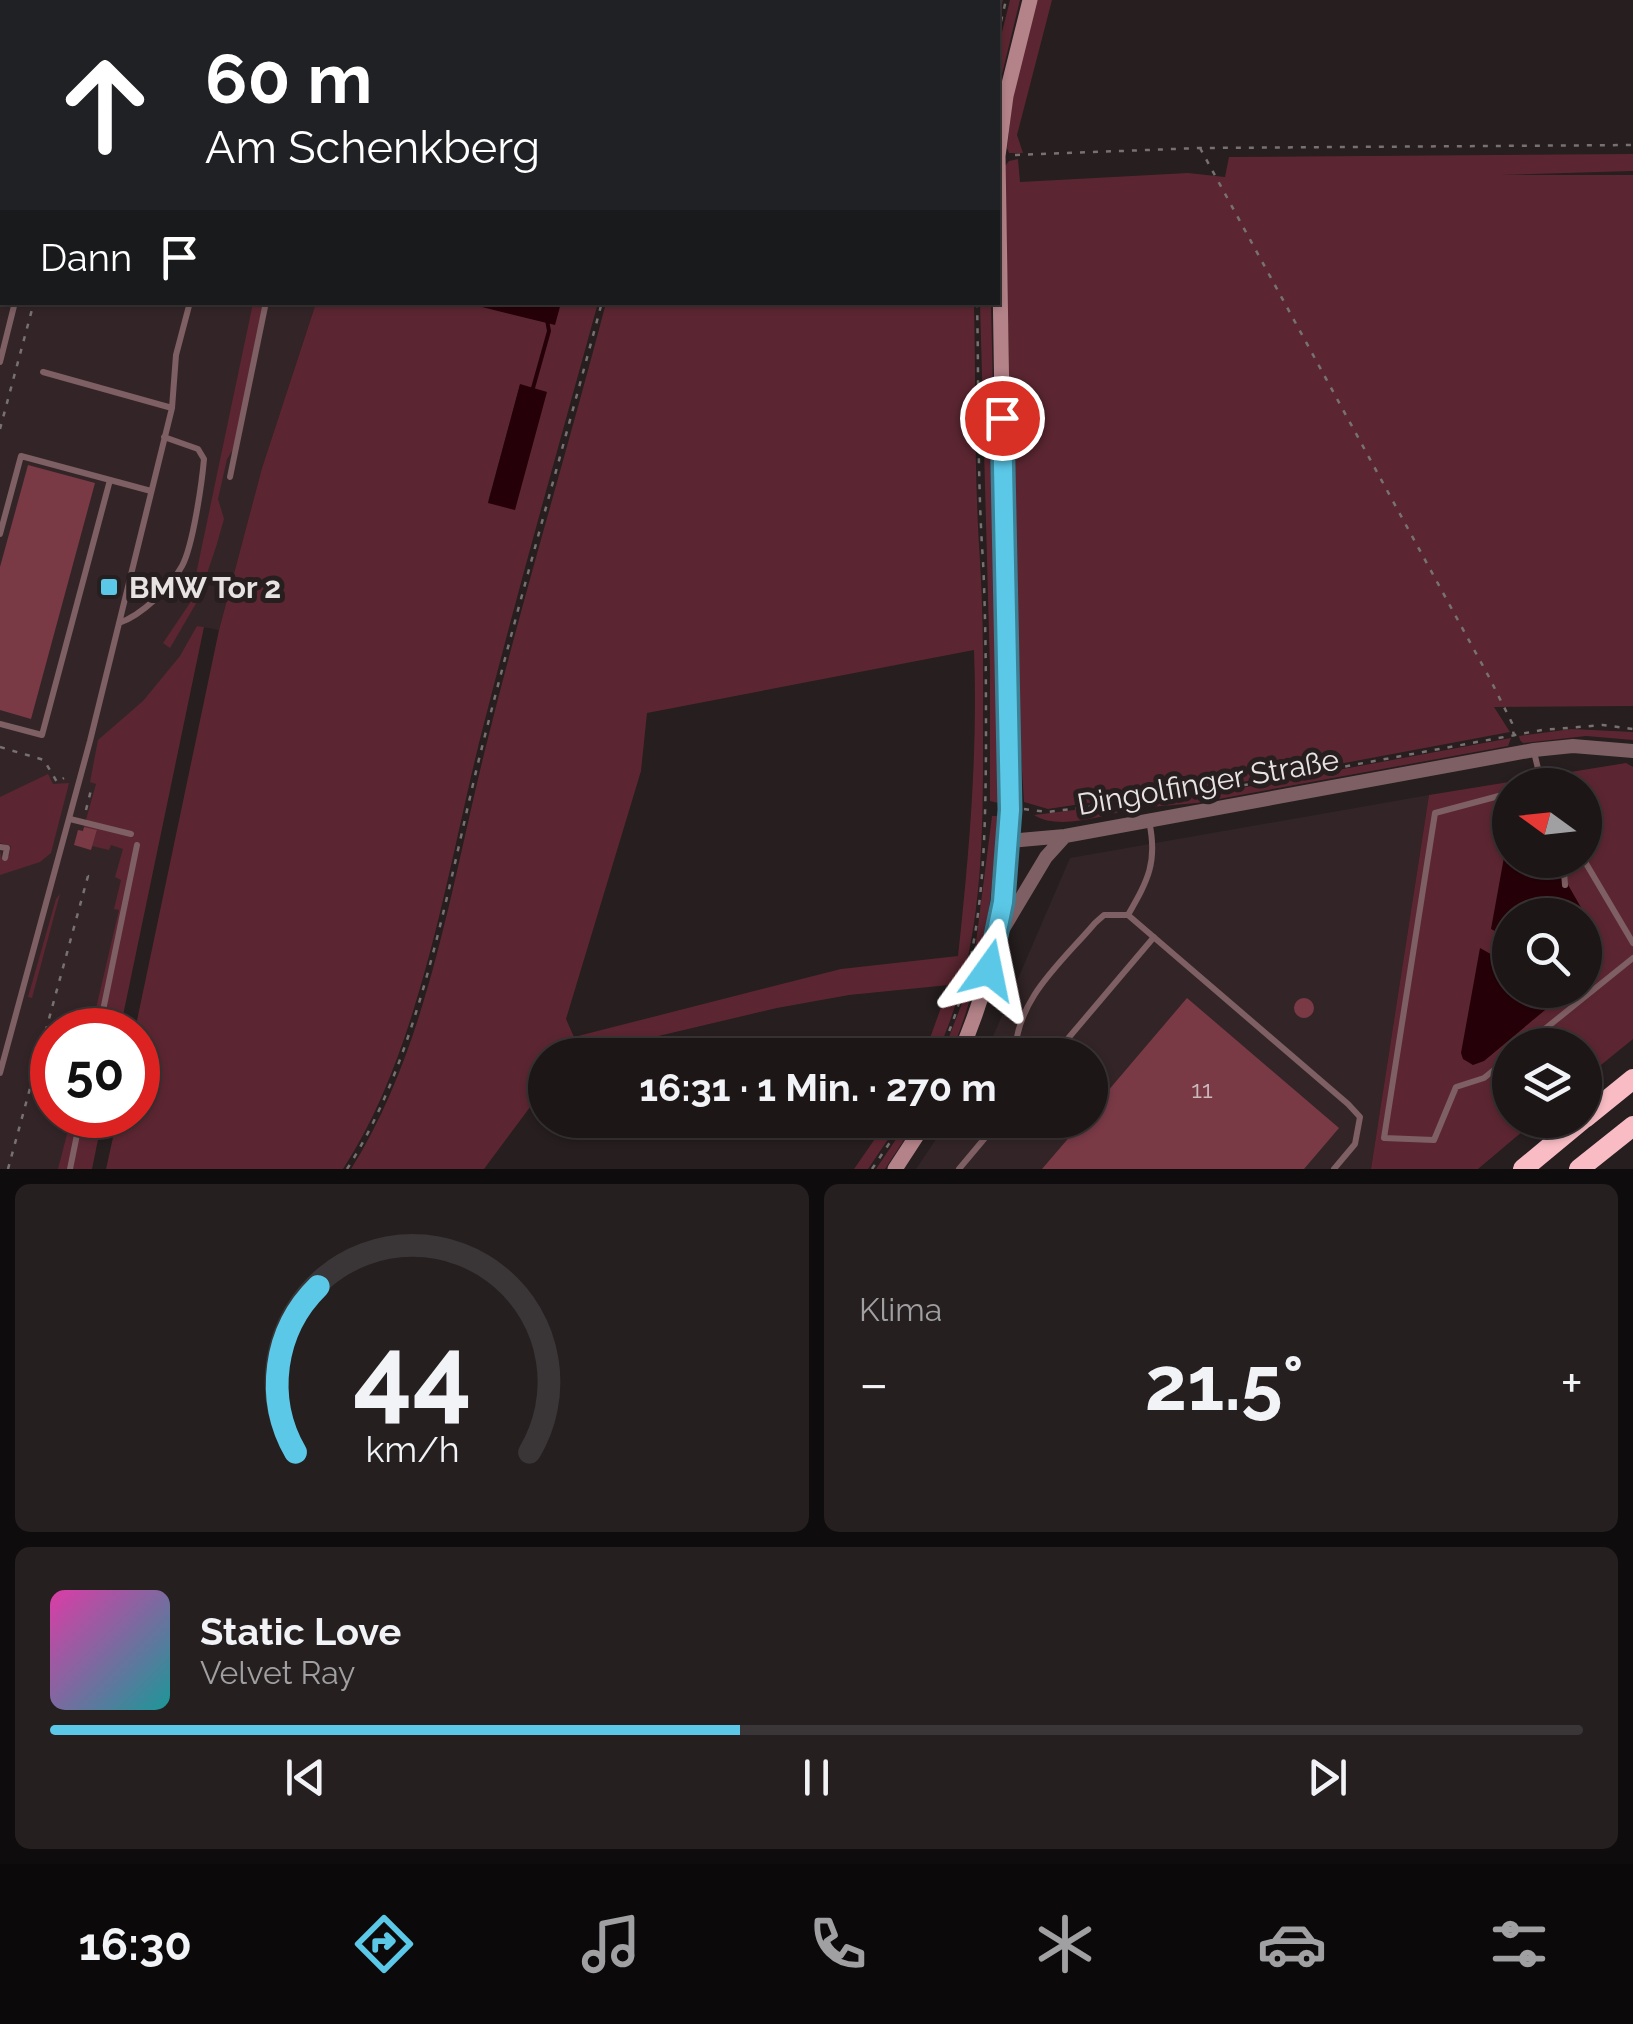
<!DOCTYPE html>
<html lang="de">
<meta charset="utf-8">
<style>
body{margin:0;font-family:Raleway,sans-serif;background:#251f20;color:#f1f3f6;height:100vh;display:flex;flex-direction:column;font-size:38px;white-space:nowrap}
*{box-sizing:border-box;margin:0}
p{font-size:32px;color:#a09fa1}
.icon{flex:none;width:55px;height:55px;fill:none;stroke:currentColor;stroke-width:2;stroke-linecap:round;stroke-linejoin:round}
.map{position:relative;height:1169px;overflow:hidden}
.details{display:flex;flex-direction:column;gap:15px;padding:15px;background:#0f0c0d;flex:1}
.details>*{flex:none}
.top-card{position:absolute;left:0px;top:0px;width:1000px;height:305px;box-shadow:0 2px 8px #0004,0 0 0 2px #3a3536;background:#202124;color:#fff;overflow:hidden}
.needle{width:65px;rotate:285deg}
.tools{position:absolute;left:1492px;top:768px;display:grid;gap:20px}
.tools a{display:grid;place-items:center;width:110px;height:110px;border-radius:50%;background:#1c1617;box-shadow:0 2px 8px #0004,0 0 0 2px #3a3536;font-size:50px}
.speed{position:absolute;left:30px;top:1008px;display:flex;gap:20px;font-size:50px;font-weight:700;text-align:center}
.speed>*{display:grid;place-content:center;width:130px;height:130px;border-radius:50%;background:#1c1617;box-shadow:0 2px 8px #0004,0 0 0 2px #3a3536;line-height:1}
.speed .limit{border:15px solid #d22;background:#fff;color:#111}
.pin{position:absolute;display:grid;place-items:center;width:85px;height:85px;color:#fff;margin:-42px;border:5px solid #fff;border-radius:50%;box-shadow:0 2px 10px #0007}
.me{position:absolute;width:110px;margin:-55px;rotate:12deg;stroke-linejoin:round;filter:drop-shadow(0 0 8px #0008)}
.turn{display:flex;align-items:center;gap:35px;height:210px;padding:0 40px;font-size:45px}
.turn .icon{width:130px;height:130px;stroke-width:2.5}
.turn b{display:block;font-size:70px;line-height:85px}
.then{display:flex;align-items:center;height:95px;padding:0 40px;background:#0003;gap:20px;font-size:38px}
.big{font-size:75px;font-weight:700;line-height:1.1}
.details .tile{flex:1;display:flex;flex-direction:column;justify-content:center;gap:15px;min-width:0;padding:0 35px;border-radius:15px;background:#251f20}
.details .dial{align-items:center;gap:0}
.dial svg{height:260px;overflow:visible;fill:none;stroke:#3a3536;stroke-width:7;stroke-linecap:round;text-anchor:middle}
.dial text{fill:#f1f3f6;stroke:none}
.song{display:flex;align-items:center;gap:30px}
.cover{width:120px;height:120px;border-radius:15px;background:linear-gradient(135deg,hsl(320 70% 55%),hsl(180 70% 35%))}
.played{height:10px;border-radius:5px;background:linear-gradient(90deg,#5bc8e7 45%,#3a3536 45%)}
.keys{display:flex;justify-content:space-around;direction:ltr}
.heat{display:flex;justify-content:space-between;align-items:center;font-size:55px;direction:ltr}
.details .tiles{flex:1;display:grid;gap:15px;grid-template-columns:1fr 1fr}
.tile:last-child{grid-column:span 2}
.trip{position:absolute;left:528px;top:1038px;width:580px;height:100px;border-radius:50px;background:#1c1617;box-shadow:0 2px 8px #0004,0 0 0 2px #3a3536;font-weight:700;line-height:100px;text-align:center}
.menu{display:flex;height:160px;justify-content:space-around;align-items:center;background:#0b0909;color:#a09fa1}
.menu .icon{width:70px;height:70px}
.menu .current{color:#5bc8e7}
.menu b{font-size:45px;color:#f1f3f6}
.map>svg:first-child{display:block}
</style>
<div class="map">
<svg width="1633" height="1169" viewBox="0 0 1633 1169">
<rect width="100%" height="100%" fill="#261e1f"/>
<path fill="#332527" d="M 0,0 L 389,0 L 2,2 L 2,302 L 316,303 L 262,468 L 219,630 L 197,626 L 102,1030 L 52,1030 L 52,1115 L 85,1115 L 74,1169 L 0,1169 Z
M 1429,795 L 1371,1169 L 916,1169 L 949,1120 L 1090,1120 L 1090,1055 L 985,1055 L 1070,858 Z"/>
<path fill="#5b2631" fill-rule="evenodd" d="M 389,0 L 678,0 L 389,2 Z
M 686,0 L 1003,0 L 998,23 L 998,2 L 685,2 Z
M 1010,0 L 1020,0 L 998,91 L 998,48 Z
M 1037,0 L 1052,0 L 1017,135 L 1023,153 L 1009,153 L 1007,148 L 1013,96 Z
M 1633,154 L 1633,171 L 1501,175 L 1633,175 L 1633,706 L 1494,707 L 1510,732 L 1195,791 L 1146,794 L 1048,809 L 1024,802 L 1014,643 L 1005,166 L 1009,161 L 1018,159 L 1020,182 L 1188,173 L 1225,177 L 1229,157 Z
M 253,303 L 264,303 L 234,448 L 227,459 L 218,499 L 224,519 L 216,547 L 198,600 L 170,648 L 163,643 L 190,603 Z
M 316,303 L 598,303 C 558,449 516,596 479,743 C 446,878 419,1053 343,1169 L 106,1169 L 118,1115 L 138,1115 L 135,1030 L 219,630 L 262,468 ZM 520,385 L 546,392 L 488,502 Z
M 606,303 L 974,303 C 976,388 974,475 980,561 C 984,624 983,687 983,750 C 983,855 981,958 936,1055 L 924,1055 L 949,985 L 849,995 L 777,1008 L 578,1055 L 545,1055 L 545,1087 L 484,1169 L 351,1169 C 427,1049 451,887 485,750 C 522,600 567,452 606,303 ZM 974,650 C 978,752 969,855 958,956 L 841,969 L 574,1037 L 566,1019 L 641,771 L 647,713 Z
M 980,303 L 991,303 L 998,608 L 998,803 L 990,801 L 990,669 Z
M 197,626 L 204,627 L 120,1030 L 91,1030 L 119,910 L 114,909 L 121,880 L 115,877 L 123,849 L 111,845 L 109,850 L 92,846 L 97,831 L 84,827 L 96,784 L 90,782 L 98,740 L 143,701 L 180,656 Z
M 1572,729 L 1633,732 L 1633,740 L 1586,736 L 1523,743 L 1520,740 L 1519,736 Z
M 1511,738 L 1508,746 L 1197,803 L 1150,807 L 1149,799 L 1197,796 Z
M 1626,763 L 1633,767 L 1633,1039 L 1585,1078 L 1585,1045 L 1510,1045 L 1510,1120 L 1536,1120 L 1478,1169 L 1371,1169 L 1429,795 ZM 1510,785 L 1585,785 L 1585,860 L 1510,860 ZM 1510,915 L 1585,915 L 1585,990 L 1510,990 Z
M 48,774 L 53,784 L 69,783 L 51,853 L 40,862 L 0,875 L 0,850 L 2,860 L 9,856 L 11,846 L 0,843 L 0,797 Z
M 1130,803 L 1131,810 C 1103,815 1059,831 1034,815 Z
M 992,816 L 997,816 C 993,899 983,978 950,1055 L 942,1055 L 964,998 L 975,950 Z
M 60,894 L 32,998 L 28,997 L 56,899 Z
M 72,1115 L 103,1115 L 92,1169 L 58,1169 Z
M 888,1120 L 901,1120 L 868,1169 L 854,1169 Z
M 909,1120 L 917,1120 L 885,1169 L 876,1169 Z"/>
<path fill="#260008" d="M 466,303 L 561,302 L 561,303 L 555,325 Z
M 520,384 L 547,392 L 515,510 L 488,503 Z
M 1510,824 L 1510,860 L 1554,860 L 1600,941 L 1600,949 L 1585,956 L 1585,915 L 1510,915 L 1510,939 L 1491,929 Z
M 1480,948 L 1510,965 L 1510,990 L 1555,990 L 1563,995 L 1484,1061 L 1473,1065 L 1463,1059 L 1461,1053 Z"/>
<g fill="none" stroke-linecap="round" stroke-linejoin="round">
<path stroke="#260008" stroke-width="4" d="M 533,388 L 549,331 L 547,320"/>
</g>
<path fill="#793a46" d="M 28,465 L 95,483 L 31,719 L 0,710 L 0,567 Z
M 84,827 L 97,830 L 91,850 L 74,845 L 78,830 L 83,831 Z
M1294 1008a10 10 0 1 1 20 0a10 10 0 1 1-20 0Z
M 1187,998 L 1339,1128 L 1304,1169 L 1042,1169 L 1084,1120 L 1090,1120 L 1090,1112 Z"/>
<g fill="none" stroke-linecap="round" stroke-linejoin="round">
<path stroke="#787172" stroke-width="2.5" stroke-dasharray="5 8" stroke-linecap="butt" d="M 682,2 L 682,0
M 998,34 L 1006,0
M 1200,148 L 1489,677 L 1512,723 L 1514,737
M 1015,155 L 1200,148 L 1633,145
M 0,429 L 34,302
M 0,747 L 44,760 L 57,782 L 64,778
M 1024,809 L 1047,812 L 1196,794 L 1542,730 L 1603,725 L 1633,729
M 86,810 L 92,786
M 939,1055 C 984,958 985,855 986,750 C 986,687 986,624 983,561 C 977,475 979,388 977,302
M 8,1169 L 88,876 L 85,875 L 86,871
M 347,1169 C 421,1054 448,884 481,751 C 519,601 562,452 602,302
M 872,1169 L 905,1120"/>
<path stroke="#7e5f63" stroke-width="6" d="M 274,2 L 274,0
M 329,2 L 329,0
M 0,154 L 2,155
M 0,284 L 2,284
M 0,362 L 15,302
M 43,372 L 172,408
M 230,477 L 266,302
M 0,534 L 21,456 L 151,491
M 119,623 C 142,615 170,588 182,566 C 193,546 202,482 204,459 L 198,449 L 164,437
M 0,724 L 42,735 L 110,480
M 1534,752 L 1542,785
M 1510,793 L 1435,813 L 1384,1138 L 1434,1140 L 1456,1087 L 1484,1078 L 1510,1057
M 70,819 L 131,834
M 0,847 L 7,848 L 5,858
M 1563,860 L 1565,885
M 1584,860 L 1633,943
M 1128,915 C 1148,880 1158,862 1149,821
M 99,1030 L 137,845
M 1525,1045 L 1633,958
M 1015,1055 C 1016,999 1061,963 1095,923 L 1104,915 L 1128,915 L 1348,1104 L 1360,1117 L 1355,1144 L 1334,1169
M 1054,1055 L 1154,937
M 0,1073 L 90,741 L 172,408 L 176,355 L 190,302
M 70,1169 L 81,1115
M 959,1169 L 1000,1120"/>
<path stroke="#7e5f63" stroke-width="14" d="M 1009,841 L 1065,836 L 1534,750 L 1573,746 L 1633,751
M 997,939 L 1046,857 L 1065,836"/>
<path stroke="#b38389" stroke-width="15" d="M 959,1055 C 990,987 1003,915 1009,841 L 998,156 L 1006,96 L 1030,0
M 895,1169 L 927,1120"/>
<path stroke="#f9bcc4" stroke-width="20" d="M 1585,1118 L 1633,1079
M 1523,1169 L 1582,1120
M 1579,1169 L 1633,1126"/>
</g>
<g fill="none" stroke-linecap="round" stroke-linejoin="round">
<defs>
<path id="route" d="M 989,970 L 1003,902 L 1010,810 L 1002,418"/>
</defs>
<use href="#route" stroke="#3b8296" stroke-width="25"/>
<use href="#route" stroke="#5bc8e7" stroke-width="18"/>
</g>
<rect fill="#5bc8e7" stroke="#261e1f" stroke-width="4" x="99" y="577" width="20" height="20" rx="5"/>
<g text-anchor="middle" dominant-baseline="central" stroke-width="10" stroke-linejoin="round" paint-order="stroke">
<g font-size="25" fill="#ccb9bc">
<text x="1202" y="1089">11</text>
</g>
<g font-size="30" font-weight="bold" fill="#e8e3e3" stroke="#261e1f" text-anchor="start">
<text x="129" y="587">BMW Tor 2</text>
</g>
<g font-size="30" fill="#e8e3e3" stroke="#261e1f">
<text transform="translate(1208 782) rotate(-10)">Dingolfinger Straße</text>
</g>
</g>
</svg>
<div class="tools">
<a><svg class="needle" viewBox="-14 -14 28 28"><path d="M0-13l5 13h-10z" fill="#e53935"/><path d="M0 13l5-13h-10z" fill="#a09fa1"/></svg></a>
<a><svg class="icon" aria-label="search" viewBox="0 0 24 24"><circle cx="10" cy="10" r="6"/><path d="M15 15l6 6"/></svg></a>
<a><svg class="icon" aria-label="layers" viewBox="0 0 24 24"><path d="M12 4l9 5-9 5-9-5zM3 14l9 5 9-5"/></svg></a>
</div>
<div class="speed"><div class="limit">50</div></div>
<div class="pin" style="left:1002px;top:418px;background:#d93025"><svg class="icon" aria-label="arrive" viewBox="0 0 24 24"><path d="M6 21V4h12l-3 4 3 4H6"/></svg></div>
<svg class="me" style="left:989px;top:970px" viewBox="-20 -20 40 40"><path d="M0-17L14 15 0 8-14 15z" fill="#5bc8e7" stroke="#fff" stroke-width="4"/></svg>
<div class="trip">16:31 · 1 Min. · 270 m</div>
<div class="top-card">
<div class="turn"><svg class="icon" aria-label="ahead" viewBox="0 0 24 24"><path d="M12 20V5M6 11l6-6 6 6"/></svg><div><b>60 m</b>Am Schenkberg</div></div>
<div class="then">Dann<svg class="icon" aria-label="arrive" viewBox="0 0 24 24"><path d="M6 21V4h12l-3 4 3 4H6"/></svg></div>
</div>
</div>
<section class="details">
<div class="tiles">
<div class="tile dial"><svg viewBox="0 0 100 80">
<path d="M14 69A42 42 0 1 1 86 69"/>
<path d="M14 69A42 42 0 0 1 21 18" stroke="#5bc8e7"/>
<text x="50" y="56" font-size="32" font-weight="700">44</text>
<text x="50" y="72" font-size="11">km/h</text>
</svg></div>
<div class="tile"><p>Klima</p>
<div class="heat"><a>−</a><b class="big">21.5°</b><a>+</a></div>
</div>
<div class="tile">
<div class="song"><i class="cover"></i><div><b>Static Love</b><p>Velvet Ray</p></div></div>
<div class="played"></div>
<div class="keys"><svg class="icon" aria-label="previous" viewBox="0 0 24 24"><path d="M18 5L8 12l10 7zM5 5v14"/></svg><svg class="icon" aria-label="pause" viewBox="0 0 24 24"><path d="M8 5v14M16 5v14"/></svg><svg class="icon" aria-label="next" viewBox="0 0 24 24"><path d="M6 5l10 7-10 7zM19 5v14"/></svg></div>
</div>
</div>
</section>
<nav class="menu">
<b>16:30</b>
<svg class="icon current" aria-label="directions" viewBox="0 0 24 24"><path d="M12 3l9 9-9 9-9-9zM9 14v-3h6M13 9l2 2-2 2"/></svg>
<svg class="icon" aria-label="music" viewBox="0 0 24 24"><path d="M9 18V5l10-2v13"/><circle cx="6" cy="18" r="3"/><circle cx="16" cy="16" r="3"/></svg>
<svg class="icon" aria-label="phone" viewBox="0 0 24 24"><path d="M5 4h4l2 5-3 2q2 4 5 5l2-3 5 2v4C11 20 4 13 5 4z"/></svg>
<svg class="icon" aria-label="climate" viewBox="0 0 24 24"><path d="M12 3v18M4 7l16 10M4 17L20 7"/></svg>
<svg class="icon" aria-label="car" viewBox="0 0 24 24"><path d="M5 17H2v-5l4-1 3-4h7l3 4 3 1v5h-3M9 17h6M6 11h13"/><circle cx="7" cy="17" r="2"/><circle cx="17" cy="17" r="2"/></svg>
<svg class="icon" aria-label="filters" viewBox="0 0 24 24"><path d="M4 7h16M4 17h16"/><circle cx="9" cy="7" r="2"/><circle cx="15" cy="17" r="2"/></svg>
</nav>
